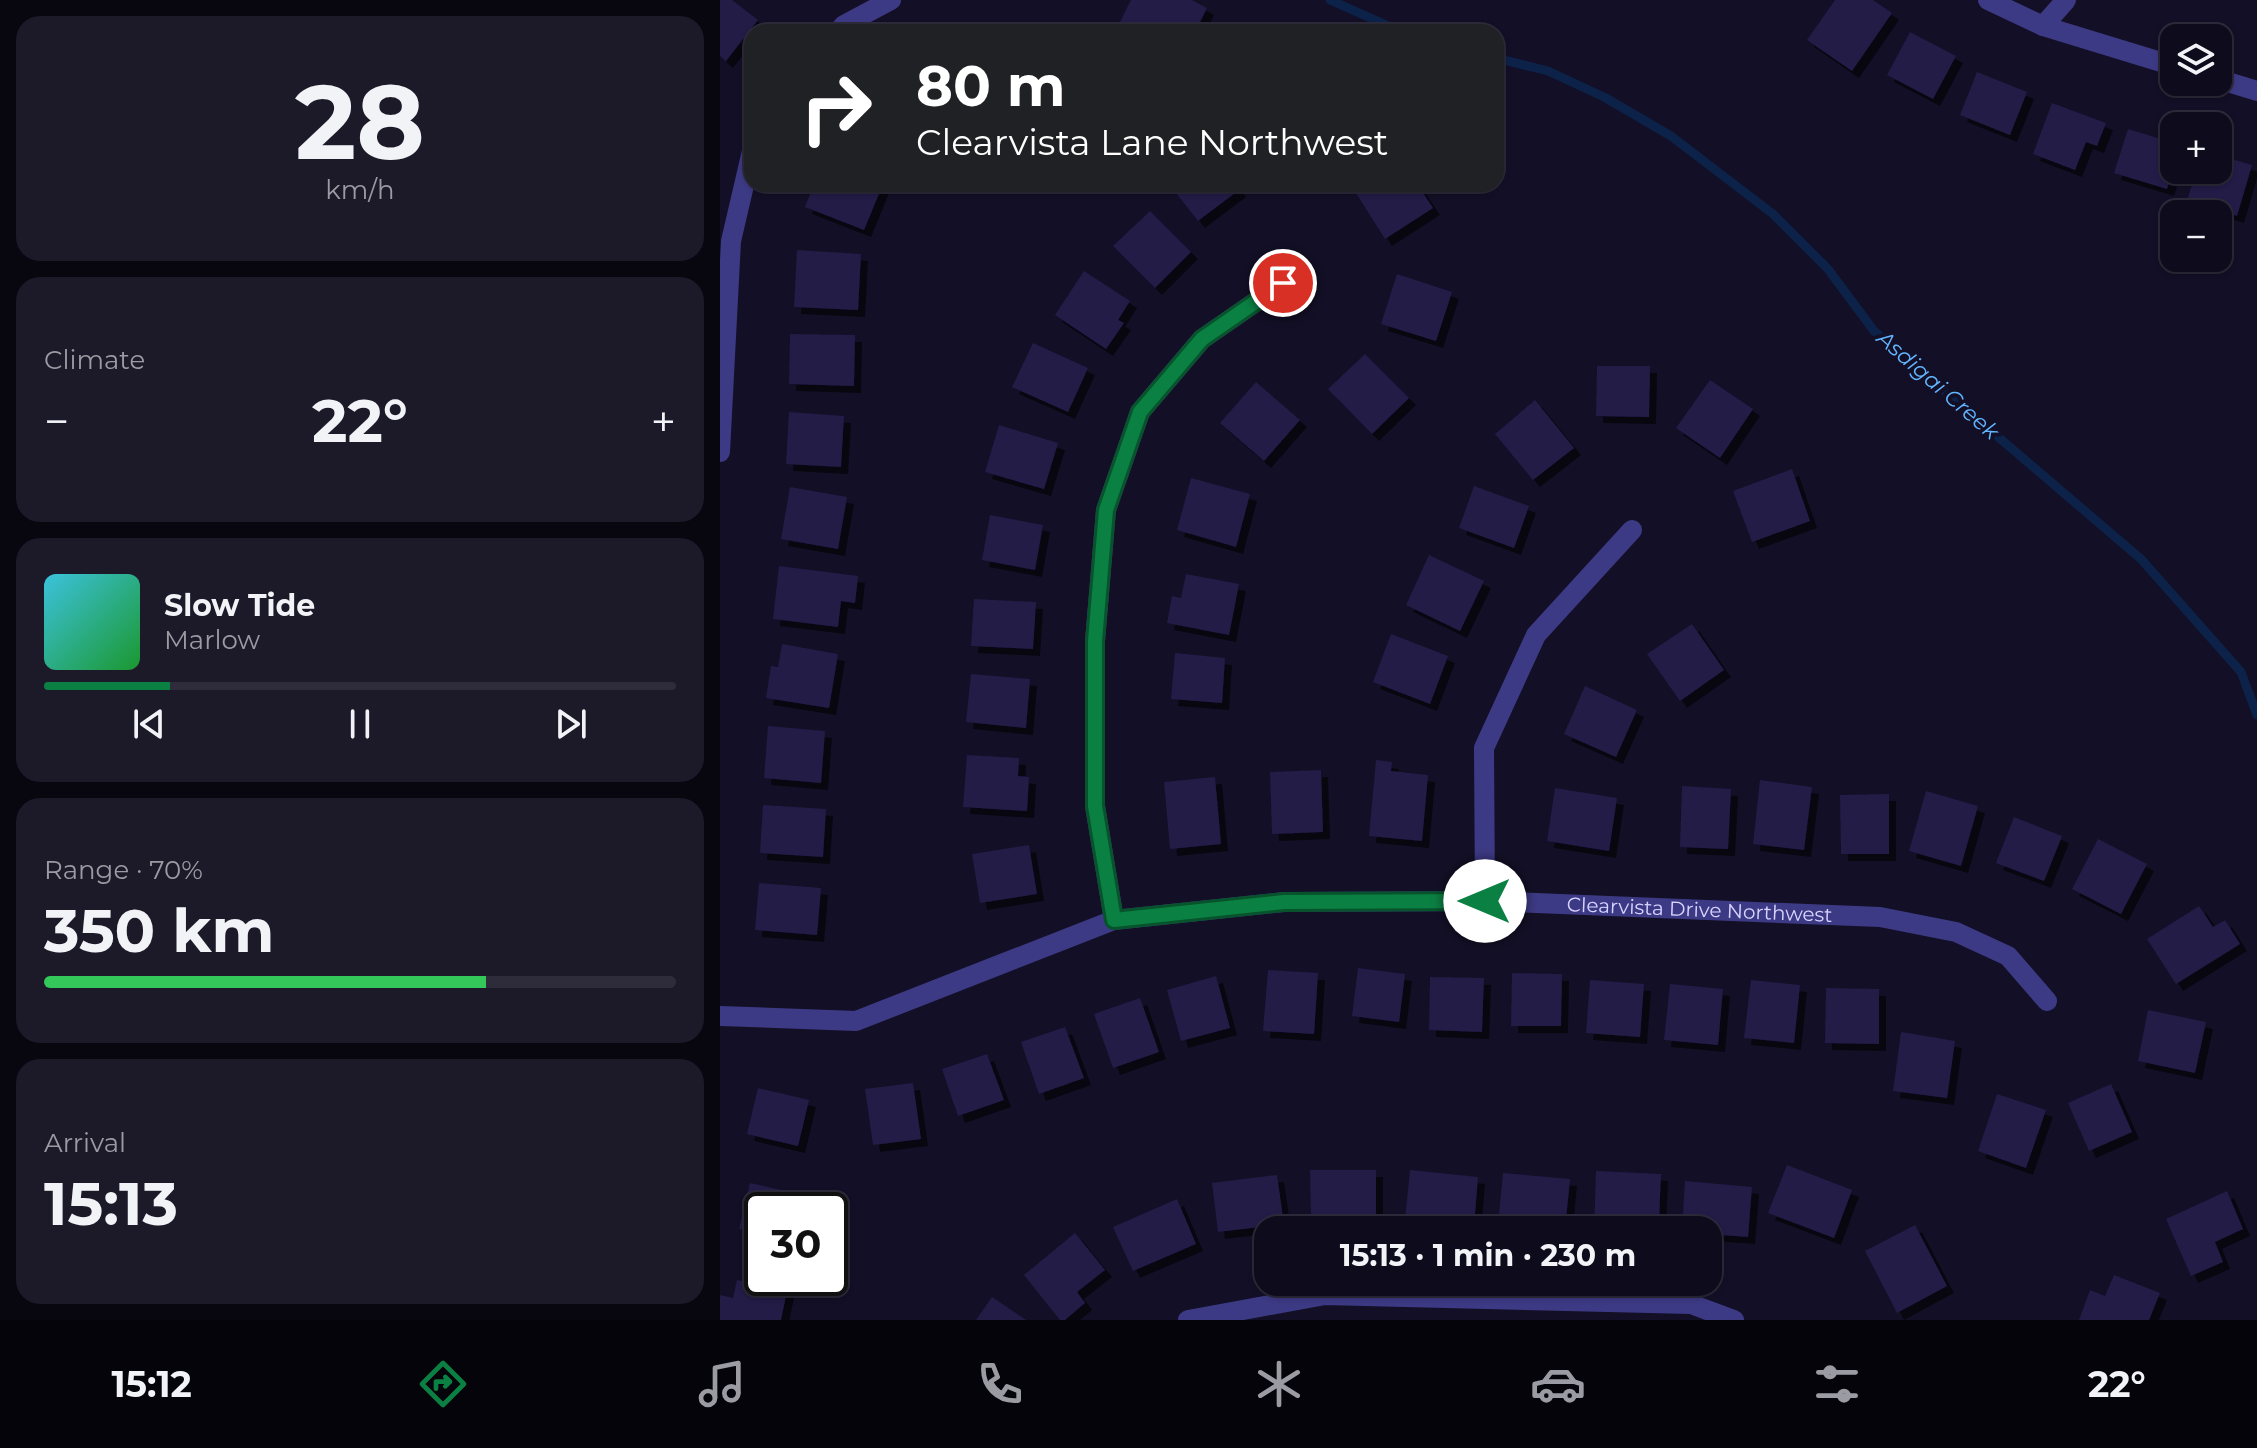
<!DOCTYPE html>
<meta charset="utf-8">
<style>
body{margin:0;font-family:Montserrat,sans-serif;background:#1c1929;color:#f1f3f6;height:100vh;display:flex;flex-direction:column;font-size:30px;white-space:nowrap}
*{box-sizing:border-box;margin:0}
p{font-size:26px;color:#9b9ba3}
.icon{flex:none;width:44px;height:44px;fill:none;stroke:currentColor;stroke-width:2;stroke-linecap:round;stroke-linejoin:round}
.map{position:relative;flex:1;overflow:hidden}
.sheet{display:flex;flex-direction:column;gap:16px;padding:16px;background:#08060f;width:720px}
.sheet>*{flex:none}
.hud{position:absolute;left:24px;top:24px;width:760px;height:168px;border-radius:24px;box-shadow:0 2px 6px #0004,0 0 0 2px #2e2b3b;background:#202124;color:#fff;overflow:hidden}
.fabs{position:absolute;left:1440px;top:24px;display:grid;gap:16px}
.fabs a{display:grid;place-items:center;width:72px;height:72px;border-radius:16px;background:#0e0b1c;box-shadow:0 2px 6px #0004,0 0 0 2px #2e2b3b;font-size:40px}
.speed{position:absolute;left:24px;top:1192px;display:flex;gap:16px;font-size:40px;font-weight:700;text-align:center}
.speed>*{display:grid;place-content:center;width:104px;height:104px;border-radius:50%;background:#0e0b1c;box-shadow:0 2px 6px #0004,0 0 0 2px #2e2b3b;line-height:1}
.speed .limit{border:4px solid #111;border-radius:12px;background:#fff;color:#111}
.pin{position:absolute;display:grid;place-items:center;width:68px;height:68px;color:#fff;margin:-34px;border:4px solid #fff;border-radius:50%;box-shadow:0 2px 8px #0007}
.me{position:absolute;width:88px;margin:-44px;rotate:270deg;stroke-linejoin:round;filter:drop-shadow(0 0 6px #0008)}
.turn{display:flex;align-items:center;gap:28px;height:168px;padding:0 40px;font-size:36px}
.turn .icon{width:104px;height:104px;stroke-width:2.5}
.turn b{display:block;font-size:56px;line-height:68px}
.big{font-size:60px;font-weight:700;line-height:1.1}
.sheet .card{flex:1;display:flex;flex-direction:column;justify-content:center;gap:12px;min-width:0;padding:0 28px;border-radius:24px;background:#1c1929}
.sheet .dial{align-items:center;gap:0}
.dial b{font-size:104px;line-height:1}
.song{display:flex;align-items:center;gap:24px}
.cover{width:96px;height:96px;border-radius:12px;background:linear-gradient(135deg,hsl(190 70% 55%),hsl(130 70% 35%))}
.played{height:8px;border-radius:4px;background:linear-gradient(90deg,#0b8043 20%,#2e2b3b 20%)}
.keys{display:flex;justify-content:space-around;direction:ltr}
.heat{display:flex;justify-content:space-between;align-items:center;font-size:44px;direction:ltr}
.charge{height:12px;border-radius:6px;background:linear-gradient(90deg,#34c759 70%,#2e2b3b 0)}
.trip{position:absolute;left:534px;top:1216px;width:468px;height:80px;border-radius:24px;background:#0e0b1c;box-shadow:0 2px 6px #0004,0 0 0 2px #2e2b3b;font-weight:700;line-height:80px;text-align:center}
.tab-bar{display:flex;height:128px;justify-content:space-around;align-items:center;background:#06040b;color:#9b9ba3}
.tab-bar .icon{width:56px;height:56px}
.tab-bar .on{color:#0b8043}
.tab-bar b{font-size:36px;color:#f1f3f6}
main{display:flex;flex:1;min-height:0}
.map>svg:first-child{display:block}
</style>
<main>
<section class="sheet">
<div class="card dial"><b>28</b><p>km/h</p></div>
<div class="card"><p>Climate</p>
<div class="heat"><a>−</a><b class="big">22°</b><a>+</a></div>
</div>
<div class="card">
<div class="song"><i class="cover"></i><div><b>Slow Tide</b><p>Marlow</p></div></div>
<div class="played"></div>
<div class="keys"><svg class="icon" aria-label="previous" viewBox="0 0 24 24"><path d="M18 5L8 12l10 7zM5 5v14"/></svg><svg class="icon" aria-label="pause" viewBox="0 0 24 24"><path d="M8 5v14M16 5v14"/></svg><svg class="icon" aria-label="next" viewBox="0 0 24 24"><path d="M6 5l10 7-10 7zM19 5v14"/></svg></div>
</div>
<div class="card"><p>Range · 70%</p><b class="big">350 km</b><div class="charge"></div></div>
<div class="card"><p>Arrival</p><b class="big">15:13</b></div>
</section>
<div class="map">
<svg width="1537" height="1320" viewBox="0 0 1537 1320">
<defs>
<filter id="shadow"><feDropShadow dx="7" dy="7" stdDeviation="0" flood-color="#0009"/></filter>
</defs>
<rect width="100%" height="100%" fill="#130f26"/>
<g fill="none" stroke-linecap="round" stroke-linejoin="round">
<path stroke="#0c2248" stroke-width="9" d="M 610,0 L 682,32
M 776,58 L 828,71 L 884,97 L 951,136 L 1053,214 L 1108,269 L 1154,331 L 1421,559 L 1521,672 L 1537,715"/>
</g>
<path fill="#241b47" filter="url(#shadow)" d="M 0,0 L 12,0 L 38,20 L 6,61 L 0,56 Z
M 411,0 L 472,0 L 487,8 L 475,32 L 420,32 L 400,22 Z
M 1115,0 L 1153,0 L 1172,13 L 1132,71 L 1087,40 Z
M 1190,32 L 1236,56 L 1213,99 L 1167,75 Z
M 1257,72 L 1307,92 L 1290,135 L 1240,115 Z
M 1332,103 L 1386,123 L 1377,146 L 1366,142 L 1355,170 L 1313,154 Z
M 1408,129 L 1454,143 L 1454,166 L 1447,189 L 1394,173 Z
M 1498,155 L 1532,165 L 1517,216 L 1467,200 L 1477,170 L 1498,170 Z
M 94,184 L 163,184 L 144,230 L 85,207 Z
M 449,184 L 515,184 L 519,190 L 478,221 Z
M 650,184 L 697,184 L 713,208 L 665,239 L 636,193 Z
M 430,211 L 471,252 L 435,288 L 393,246 Z
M 77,250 L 141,254 L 138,310 L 74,307 Z
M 364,271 L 410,301 L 398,320 L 404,323 L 386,349 L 335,315 Z
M 677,274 L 732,292 L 716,341 L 661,324 Z
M 70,334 L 135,335 L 134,386 L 69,384 Z
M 313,343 L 368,368 L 348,412 L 292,387 Z
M 645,354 L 689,398 L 652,434 L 608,389 Z
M 877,366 L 930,366 L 929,417 L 876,416 Z
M 990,380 L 1033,409 L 1000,458 L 956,428 Z
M 536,382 L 580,420 L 544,461 L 500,423 Z
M 815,400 L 854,448 L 813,480 L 775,434 Z
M 69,412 L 124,416 L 121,467 L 66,464 Z
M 279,425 L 338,443 L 324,489 L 265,472 Z
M 1072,469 L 1090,521 L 1032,542 L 1013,491 Z
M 471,478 L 530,494 L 516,547 L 457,530 Z
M 754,486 L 809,506 L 794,548 L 739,528 Z
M 70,487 L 127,497 L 118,549 L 61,539 Z
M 270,515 L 323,525 L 315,570 L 262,560 Z
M 709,555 L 764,581 L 740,631 L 686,605 Z
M 59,566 L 138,576 L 135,603 L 121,601 L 118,627 L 53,619 Z
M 466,574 L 519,584 L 509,635 L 447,623 L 452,596 L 461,598 Z
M 254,599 L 316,602 L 313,649 L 251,646 Z
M 972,624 L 1004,670 L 960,701 L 927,654 Z
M 671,634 L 728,656 L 710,704 L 653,682 Z
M 62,644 L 118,654 L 109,708 L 46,698 L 51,666 L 58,667 Z
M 455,653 L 505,658 L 502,703 L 451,699 Z
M 251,674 L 310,679 L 306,728 L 246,722 Z
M 865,686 L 917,710 L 896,757 L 844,734 Z
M 48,726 L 105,731 L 101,783 L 44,778 Z
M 247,755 L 299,758 L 298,776 L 309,777 L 307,811 L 243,807 Z
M 656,760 L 672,762 L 671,771 L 708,775 L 702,841 L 649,836 Z
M 601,770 L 603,832 L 552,834 L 550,772 Z
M 495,777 L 501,844 L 450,849 L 444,782 Z
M 1040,780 L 1092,787 L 1084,850 L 1033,844 Z
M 962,786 L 1011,789 L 1008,849 L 960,847 Z
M 835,788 L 897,798 L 889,851 L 827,841 Z
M 1206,791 L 1258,806 L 1241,866 L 1189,851 Z
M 1169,794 L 1169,854 L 1121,854 L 1120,795 Z
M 43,805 L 106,809 L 103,857 L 40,853 Z
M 1294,817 L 1342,836 L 1324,881 L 1276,863 Z
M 1378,839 L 1427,864 L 1401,914 L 1352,889 Z
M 309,845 L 317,894 L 260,903 L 252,854 Z
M 39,883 L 101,888 L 97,935 L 35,930 Z
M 1479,906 L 1493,927 L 1505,920 L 1520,944 L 1456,984 L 1427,939 Z
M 638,968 L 685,974 L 679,1022 L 632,1016 Z
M 548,970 L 598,973 L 594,1034 L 543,1031 Z
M 792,973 L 842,974 L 841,1026 L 791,1026 Z
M 496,976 L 510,1028 L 461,1041 L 447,990 Z
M 710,977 L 764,978 L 762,1032 L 709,1030 Z
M 870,980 L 924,984 L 920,1037 L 866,1033 Z
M 1031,980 L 1080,985 L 1074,1043 L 1024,1038 Z
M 950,984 L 1003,989 L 998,1045 L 944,1040 Z
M 1106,988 L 1159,989 L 1159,1044 L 1105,1043 Z
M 420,998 L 439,1052 L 393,1068 L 374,1014 Z
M 1428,1010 L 1486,1022 L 1475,1073 L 1418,1061 Z
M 345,1027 L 364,1078 L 319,1094 L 301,1042 Z
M 1181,1032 L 1235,1041 L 1227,1098 L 1173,1091 Z
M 267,1054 L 284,1100 L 238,1116 L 222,1069 Z
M 193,1083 L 201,1139 L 153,1145 L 145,1089 Z
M 1391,1084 L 1412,1132 L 1369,1151 L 1348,1103 Z
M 38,1088 L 89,1100 L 78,1146 L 27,1134 Z
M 1277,1094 L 1326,1110 L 1306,1168 L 1258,1151 Z
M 1067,1165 L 1132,1190 L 1114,1238 L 1048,1213 Z
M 590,1170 L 656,1170 L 656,1220 L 591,1219 Z
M 690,1170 L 758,1177 L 754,1226 L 685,1220 Z
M 876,1171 L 941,1174 L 939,1221 L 908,1219 L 908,1230 L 874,1230 Z
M 783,1173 L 850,1179 L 845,1230 L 778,1225 Z
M 557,1175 L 564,1224 L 498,1232 L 492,1183 Z
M 965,1181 L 1032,1187 L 1028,1237 L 988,1234 L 988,1230 L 962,1230 Z
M 30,1183 L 84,1195 L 80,1210 L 42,1210 L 42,1234 L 19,1229 Z
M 1507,1191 L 1523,1229 L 1495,1242 L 1503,1262 L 1471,1276 L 1446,1219 Z
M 457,1199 L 476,1244 L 413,1271 L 393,1227 Z
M 1195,1225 L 1227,1286 L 1177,1313 L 1145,1251 Z
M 355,1233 L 385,1270 L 357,1292 L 365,1303 L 345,1320 L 340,1320 L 304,1275 Z
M 1394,1275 L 1440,1293 L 1429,1320 L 1359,1320 L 1370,1290 L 1385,1296 Z
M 17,1280 L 67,1291 L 61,1320 L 0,1320 L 0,1295 L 13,1298 Z
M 272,1297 L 306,1320 L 256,1320 Z"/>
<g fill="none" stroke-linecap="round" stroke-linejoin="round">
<g stroke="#3d3a85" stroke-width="20">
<path d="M 1268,0 L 1323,26 L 1454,66"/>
<path d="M 1323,26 L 1346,0"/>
<path d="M 118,32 L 124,25 L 171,0"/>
<path d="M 1498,79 L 1537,91"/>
<path d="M 0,452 L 11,241 L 32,151"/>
<path d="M 765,901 L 764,748 L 816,635 L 912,530"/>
<path d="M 394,920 L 375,806 L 375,641 L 386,510 L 420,412 L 482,339 L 563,283"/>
<path id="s1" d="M 0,1016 L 136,1021 L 394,920 L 564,902 L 765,901 L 1160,917 L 1236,932 L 1288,956 L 1327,1001"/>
<path d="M 468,1320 L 605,1295 L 971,1304 L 1014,1320"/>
</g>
</g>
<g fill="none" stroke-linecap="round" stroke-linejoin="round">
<defs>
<path id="route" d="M 563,283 L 482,339 L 420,412 L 386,510 L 375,641 L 375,806 L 394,920 L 564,902 L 765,901"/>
</defs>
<use href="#route" stroke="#07532c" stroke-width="20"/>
<use href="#route" stroke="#0b8043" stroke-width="14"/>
</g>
<g text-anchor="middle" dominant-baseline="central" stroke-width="8" stroke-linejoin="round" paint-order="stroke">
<g font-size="20" fill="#d9d4ff" stroke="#130f26">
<text stroke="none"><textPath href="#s1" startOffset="1000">Clearvista Drive Northwest</textPath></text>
</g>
<g font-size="22" font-style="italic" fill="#62b6ff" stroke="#130f26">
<text transform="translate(1218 385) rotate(41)">Asdigai Creek</text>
</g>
</g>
</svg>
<div class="fabs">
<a><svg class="icon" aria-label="layers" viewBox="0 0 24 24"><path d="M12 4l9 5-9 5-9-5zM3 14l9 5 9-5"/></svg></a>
<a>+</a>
<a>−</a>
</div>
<div class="speed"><div class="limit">30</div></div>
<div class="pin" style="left:563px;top:283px;background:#d93025"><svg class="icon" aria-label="arrive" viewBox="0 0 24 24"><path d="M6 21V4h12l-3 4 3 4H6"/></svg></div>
<svg class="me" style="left:765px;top:901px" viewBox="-20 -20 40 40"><circle r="19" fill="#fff"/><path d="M0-13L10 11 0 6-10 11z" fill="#0b8043"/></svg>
<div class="trip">15:13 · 1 min · 230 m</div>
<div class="hud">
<div class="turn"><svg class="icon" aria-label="right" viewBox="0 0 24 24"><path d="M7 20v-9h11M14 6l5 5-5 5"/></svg><div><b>80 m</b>Clearvista Lane Northwest</div></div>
</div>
</div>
</main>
<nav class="tab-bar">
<b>15:12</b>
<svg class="icon on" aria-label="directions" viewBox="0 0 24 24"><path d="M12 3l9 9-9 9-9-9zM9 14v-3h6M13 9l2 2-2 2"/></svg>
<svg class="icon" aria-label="music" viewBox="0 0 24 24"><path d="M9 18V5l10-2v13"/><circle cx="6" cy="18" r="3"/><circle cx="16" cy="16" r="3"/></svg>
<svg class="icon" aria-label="phone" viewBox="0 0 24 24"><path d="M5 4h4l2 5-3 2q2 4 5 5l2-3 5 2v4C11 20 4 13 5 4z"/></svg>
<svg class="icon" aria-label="climate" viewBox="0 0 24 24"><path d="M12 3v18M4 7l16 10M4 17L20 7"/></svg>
<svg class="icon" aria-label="car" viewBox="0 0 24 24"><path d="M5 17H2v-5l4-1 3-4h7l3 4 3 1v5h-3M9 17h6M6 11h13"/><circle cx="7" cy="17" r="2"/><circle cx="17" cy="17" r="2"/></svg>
<svg class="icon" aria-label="filters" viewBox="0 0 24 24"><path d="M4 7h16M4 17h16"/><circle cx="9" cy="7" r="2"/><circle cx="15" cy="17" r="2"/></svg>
<b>22°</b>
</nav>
